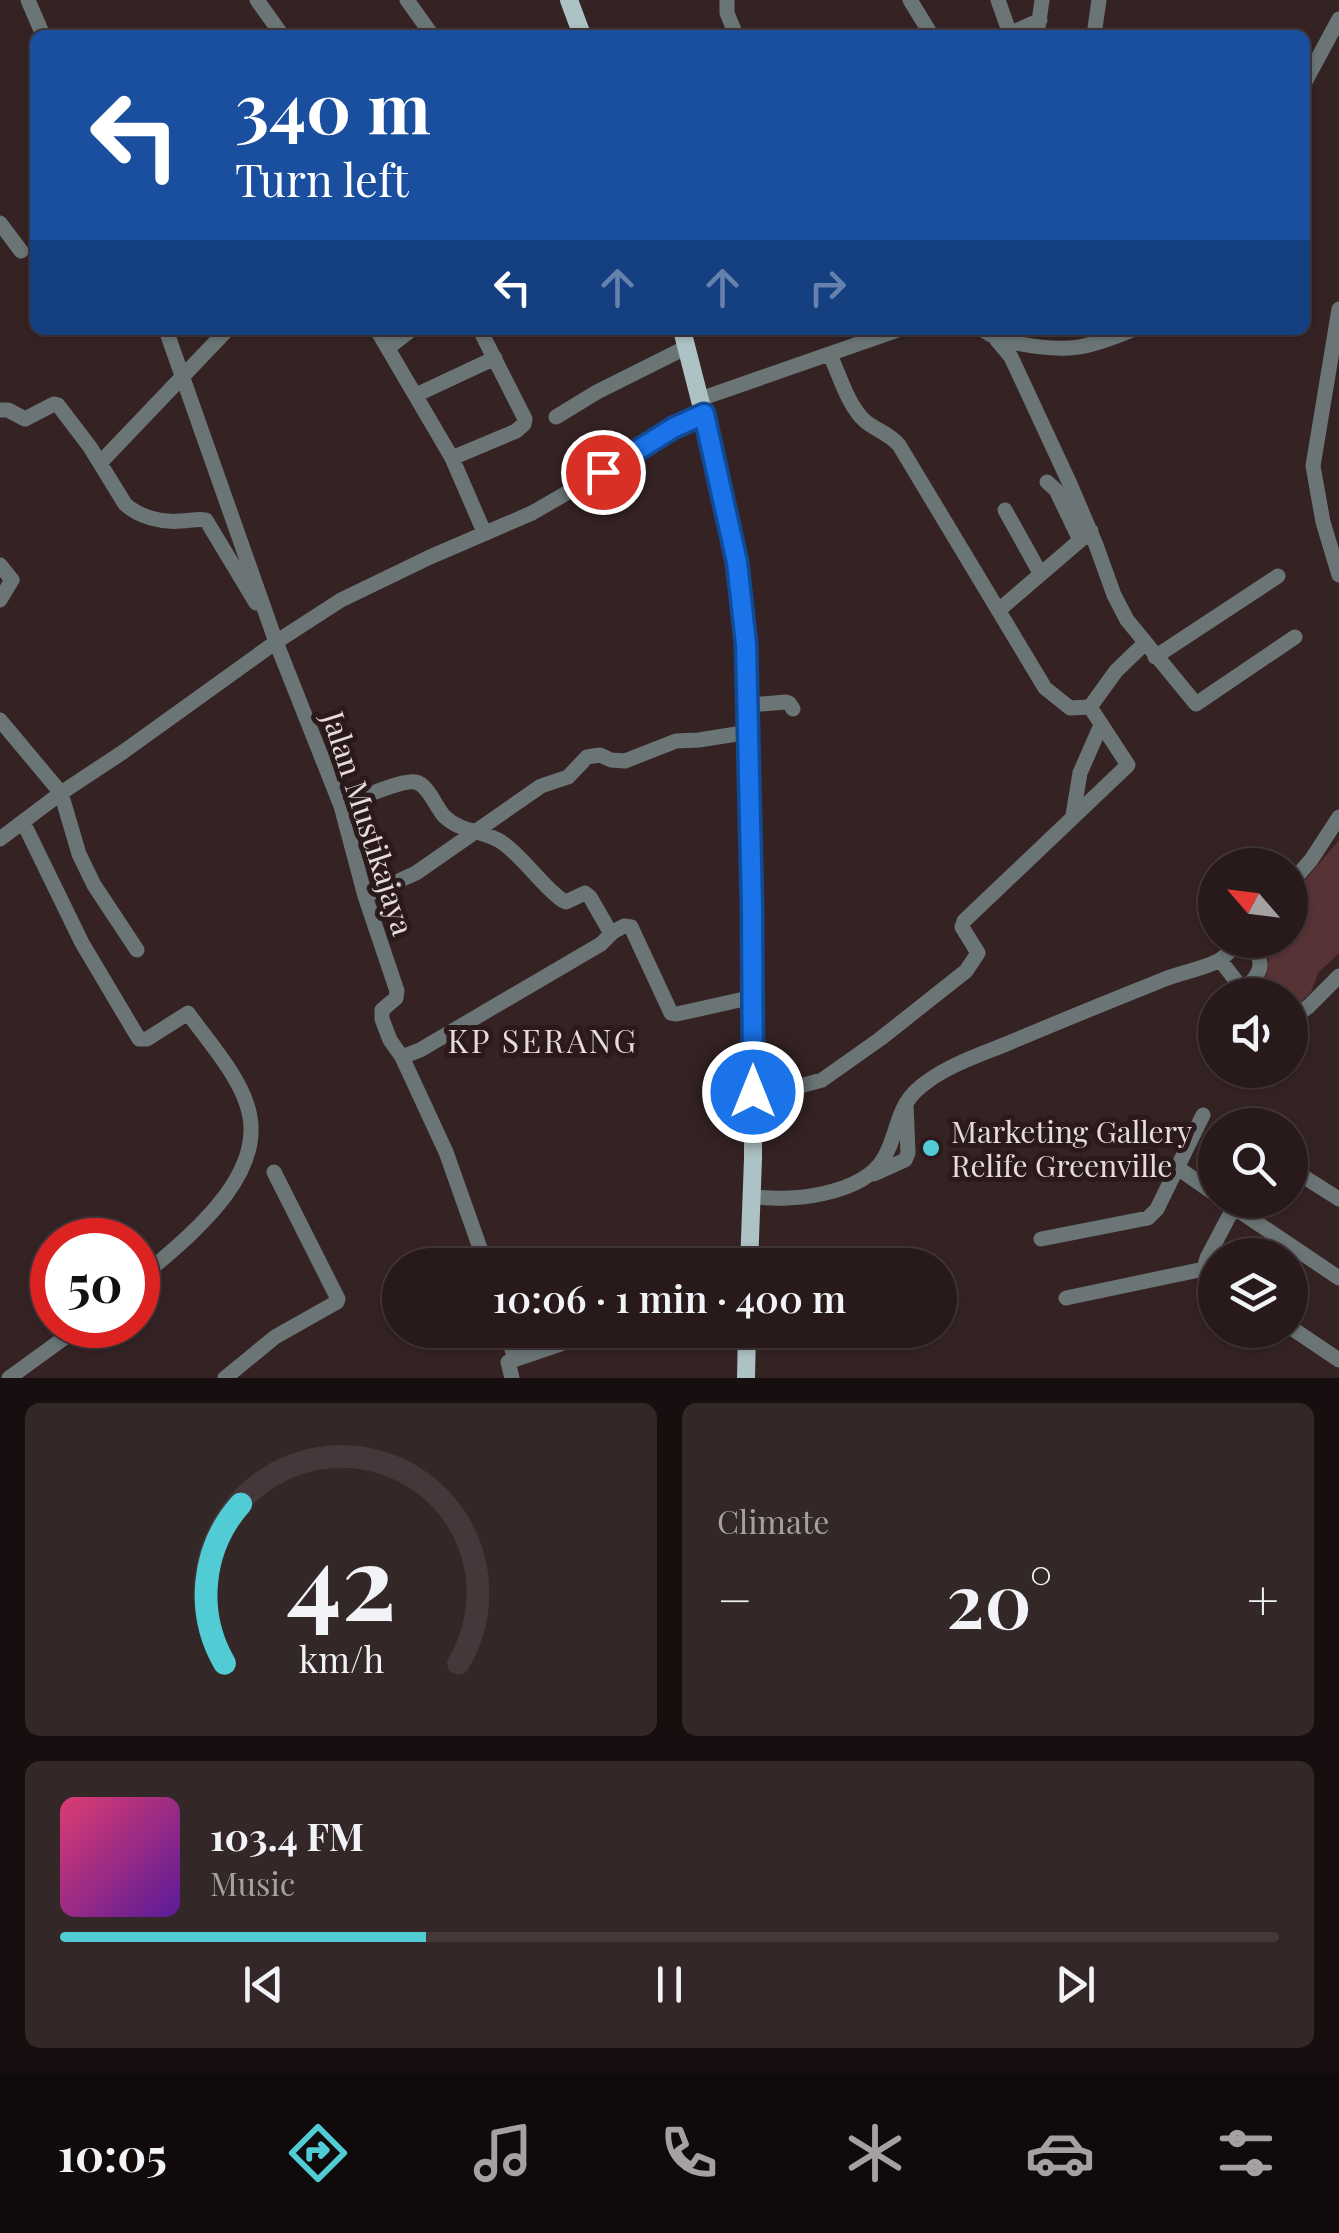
<!DOCTYPE html>
<meta charset="utf-8">
<style>
body{margin:0;font-family:"Playfair Display",serif;background:#342728;color:#f1f3f6;height:100vh;display:flex;flex-direction:column;font-size:38px;white-space:nowrap}
*{box-sizing:border-box;margin:0}
p{font-size:32px;color:#a5a1a3}
.icon{flex:none;width:55px;height:55px;fill:none;stroke:currentColor;stroke-width:2;stroke-linecap:round;stroke-linejoin:round}
.map{position:relative;height:1378px;overflow:hidden}
.details{display:flex;flex-direction:column;gap:25px;padding:25px;background:#160e0f;flex:1}
.details>*{flex:none}
.top-card{position:absolute;left:30px;top:30px;width:1280px;height:305px;border-radius:15px;box-shadow:0 2px 8px #0004,0 0 0 2px #44383a;background:#1a4fa0;color:#fff;overflow:hidden}
.needle{width:65px;rotate:298deg}
.fabs{position:absolute;left:1198px;top:848px;display:grid;gap:20px}
.fabs a{display:grid;place-items:center;width:110px;height:110px;border-radius:50%;background:#281a1b;box-shadow:0 2px 8px #0004,0 0 0 2px #44383a;font-size:50px}
.speed{position:absolute;left:30px;top:1218px;display:flex;gap:20px;font-size:50px;font-weight:700;text-align:center}
.speed>*{display:grid;place-content:center;width:130px;height:130px;border-radius:50%;background:#281a1b;box-shadow:0 2px 8px #0004,0 0 0 2px #44383a;line-height:1}
.speed .limit{border:15px solid #d22;background:#fff;color:#111}
.pin{position:absolute;display:grid;place-items:center;width:85px;height:85px;color:#fff;margin:-42px;border:5px solid #fff;border-radius:50%;box-shadow:0 2px 10px #0007}
.me{position:absolute;width:110px;margin:-55px;rotate:0deg;stroke-linejoin:round;filter:drop-shadow(0 0 8px #0008)}
.turn{display:flex;align-items:center;gap:35px;height:210px;padding:0 40px;font-size:45px}
.turn .icon{width:130px;height:130px;stroke-width:2.5}
.turn b{display:block;font-size:70px;line-height:85px}
.lanes{display:flex;align-items:center;height:95px;padding:0 40px;background:#0003;justify-content:center;gap:50px;direction:ltr}
.lanes .off{opacity:.35}
.big{font-size:75px;font-weight:600;line-height:1.1}
.details .widget{flex:1;display:flex;flex-direction:column;justify-content:center;gap:15px;min-width:0;padding:0 35px;border-radius:15px;background:#342728}
.details .dial{align-items:center;gap:0}
.dial svg{height:260px;overflow:visible;fill:none;stroke:#44383a;stroke-width:7;stroke-linecap:round;text-anchor:middle}
.dial text{fill:#f1f3f6;stroke:none}
.song{display:flex;align-items:center;gap:30px}
.cover{width:120px;height:120px;border-radius:15px;background:linear-gradient(135deg,hsl(340 70% 55%),hsl(270 70% 35%))}
.played{height:10px;border-radius:5px;background:linear-gradient(90deg,#51ccd4 30%,#44383a 30%)}
.keys{display:flex;justify-content:space-around;direction:ltr}
.heat{display:flex;justify-content:space-between;align-items:center;font-size:55px;direction:ltr}
.details .tiles{flex:1;display:grid;gap:25px;grid-template-columns:1fr 1fr}
.widget:last-child{grid-column:span 2}
.trip{position:absolute;left:382px;top:1248px;width:575px;height:100px;border-radius:50px;background:#281a1b;box-shadow:0 2px 8px #0004,0 0 0 2px #44383a;font-weight:600;line-height:100px;text-align:center}
.dock{display:flex;height:160px;justify-content:space-around;align-items:center;background:#100a0b;color:#a5a1a3}
.dock .icon{width:70px;height:70px}
.dock .active{color:#51ccd4}
.dock b{font-size:45px;color:#f1f3f6}
.map>svg:first-child{display:block}
</style>
<div class="map">
<svg width="1339" height="1378" viewBox="0 0 1339 1378">
<rect width="100%" height="100%" fill="#352324"/>
<path fill="#583336" d="M 1339,840 L 1339,953 L 1318,973 L 1311,992 L 1290,1012 L 1290,995 L 1263,995 L 1269,957 L 1263,940 L 1290,940 L 1290,898 Z"/>
<g fill="none" stroke-linecap="round" stroke-linejoin="round">
<path stroke="#6b7576" stroke-width="15" d="M 28,0 L 43,35
M 257,0 L 282,35
M 407,0 L 432,35
M 727,0 L 727,13 L 736,35
M 910,0 L 929,31
M 998,0 L 1010,34
M 1007,35 L 1040,20
M 1037,35 L 1042,0
M 1094,35 L 1099,0
M 1305,82 L 1339,19
M 0,223 L 21,251
M 1339,309 L 1313,466 L 1323,522 L 1339,575
M 166,330 L 276,642 L 341,806 L 365,896 L 397,991 L 396,998 L 382,1010 L 382,1019 L 390,1040 L 402,1057 L 446,1152 L 486,1265
M 377,330 L 452,458 L 484,532
M 983,330 C 996,339 1006,341 1021,344 C 1069,353 1088,348 1132,330
M 996,339 L 1011,357 L 1070,484 L 1096,545 L 1114,595 L 1127,620 L 1196,704 L 1295,637
M 389,347 L 411,330
M 416,395 L 495,358
M 700,399 L 898,330
M 0,410 L 8,410 L 25,419 L 54,404 L 58,405 L 90,447 L 125,504 C 139,517 162,523 181,521 C 191,521 196,518 206,520 L 256,603
M 556,417 L 597,392 L 687,347
M 452,458 L 516,431 L 524,424 L 525,419 L 480,330
M 100,463 L 227,330
M 1047,482 L 1056,490 L 1080,540
M 1005,510 L 1040,573
M 0,565 L 12,580 L 0,600
M 999,610 L 1091,531
M 1155,657 L 1278,576
M 749,705 L 786,702 L 789,703 L 793,709
M 1090,707 L 1116,671 L 1144,644
M 0,720 L 61,793 L 79,854 L 94,885 L 137,950
M 341,806 C 357,800 399,780 415,782 C 428,784 435,806 444,816 C 460,832 481,830 500,841 C 523,856 539,883 562,900 L 566,902 L 585,893 L 590,897 L 609,930 L 613,932 L 624,926 L 631,927 L 671,1013 L 677,1014 L 753,997
M 1073,815 L 1080,773 L 1101,725
M 23,822 L 82,943 L 139,1039 L 147,1039 L 188,1013 C 207,1040 237,1073 247,1105 C 271,1176 184,1240 138,1280
M 0,839 L 61,793 L 123,752 L 276,642 L 341,600 L 430,557 L 532,513 L 603,472 L 673,428 L 704,414
M 1290,884 L 1311,860 L 1339,817
M 365,896 L 416,873 L 541,786 L 568,777 L 587,757 L 600,755 L 611,760 L 625,761 L 676,741 L 699,740 L 749,732
M 1220,960 L 1247,995
M 1244,989 C 1264,972 1265,961 1249,940
M 1290,1021 L 1309,1006 L 1339,976
M 402,1057 L 420,1050 L 601,944 L 613,932
M 753,1091 L 804,1085 L 822,1080 L 880,1039 L 966,971 L 978,953 L 962,927 L 964,921 L 1128,765 L 1090,707 L 1070,708 L 1045,688 L 899,445 C 887,432 877,431 865,421 C 848,406 840,376 830,355
M 1178,1168 L 1215,1194
M 1290,1168 L 1339,1199
M 874,1174 L 905,1160 L 908,1153 L 906,1103
M 751,1196 C 788,1203 863,1195 884,1158 C 901,1128 894,1104 928,1081 C 953,1063 983,1054 1011,1042 C 1061,1021 1110,1001 1160,981 C 1178,973 1200,970 1218,961 C 1226,957 1233,947 1240,940
M 1223,1200 L 1339,1278
M 1041,1239 L 1148,1218 L 1157,1209 L 1203,1115
M 1204,1269 L 1207,1258 L 1237,1201
M 1066,1298 L 1204,1269 L 1215,1277
M 1290,1327 L 1339,1360
M 506,1330 L 515,1359
M 9,1378 L 82,1325
M 225,1378 L 275,1337 L 337,1302 L 338,1299 L 274,1172
M 512,1378 L 508,1362 L 602,1330"/>
<path stroke="#adc2c4" stroke-width="18" d="M 569,0 L 582,35
M 682,330 L 715,459 L 737,563 L 747,644 L 753,997 L 753,1159 L 749,1265
M 746,1378 L 747,1330"/>
</g>
<g fill="none" stroke-linecap="round" stroke-linejoin="round">
<defs>
<path id="route" d="M 603,472 L 673,428 L 704,414 L 737,562 L 746,644 L 752,908 L 753,1092"/>
</defs>
<use href="#route" stroke="#114b97" stroke-width="25"/>
<use href="#route" stroke="#1a73e8" stroke-width="18"/>
</g>
<circle fill="#51ccd4" stroke="#2b1a1b" stroke-width="4" cx="931" cy="1148" r="10"/>
<g text-anchor="middle" dominant-baseline="central" stroke-width="10" stroke-linejoin="round" paint-order="stroke">
<g font-size="30" fill="#e7dbdb" stroke="#2b1a1b">
<text transform="translate(369 823) rotate(72)">Jalan Mustikajaya</text>
</g>
<g font-size="30" fill="#e7dbdb" stroke="#2b1a1b" text-anchor="start">
<text x="951" y="1131">Marketing Gallery<tspan x="951" dy="34">Relife Greenville</tspan></text>
</g>
<g font-size="32" letter-spacing="2.5" fill="#e7dbdb" stroke="#2b1a1b">
<text x="543" y="1039">KP SERANG</text>
</g>
</g>
</svg>
<div class="fabs">
<a><svg class="needle" viewBox="-14 -14 28 28"><path d="M0-13l5 13h-10z" fill="#e53935"/><path d="M0 13l5-13h-10z" fill="#a5a1a3"/></svg></a>
<a><svg class="icon" aria-label="sound" viewBox="0 0 24 24"><path d="M4 9h4l5-4v14l-5-4H4zM17 9q2 3 0 6"/></svg></a>
<a><svg class="icon" aria-label="search" viewBox="0 0 24 24"><circle cx="10" cy="10" r="6"/><path d="M15 15l6 6"/></svg></a>
<a><svg class="icon" aria-label="layers" viewBox="0 0 24 24"><path d="M12 4l9 5-9 5-9-5zM3 14l9 5 9-5"/></svg></a>
</div>
<div class="speed"><div class="limit">50</div></div>
<div class="pin" style="left:603px;top:472px;background:#d93025"><svg class="icon" aria-label="arrive" viewBox="0 0 24 24"><path d="M6 21V4h12l-3 4 3 4H6"/></svg></div>
<svg class="me" style="left:753px;top:1092px" viewBox="-20 -20 40 40"><circle r="17" fill="#1a73e8" stroke="#fff" stroke-width="3"/><path d="M0-11L8 9 0 5-8 9z" fill="#fff"/></svg>
<div class="trip">10:06 · 1 min · 400 m</div>
<div class="top-card">
<div class="turn"><svg class="icon" aria-label="left" viewBox="0 0 24 24"><path d="M17 20v-9H6M10 6l-5 5 5 5"/></svg><div><b>340 m</b>Turn left</div></div>
<div class="lanes"><svg class="icon" aria-label="left" viewBox="0 0 24 24"><path d="M17 20v-9H6M10 6l-5 5 5 5"/></svg><svg class="icon off" aria-label="ahead" viewBox="0 0 24 24"><path d="M12 20V5M6 11l6-6 6 6"/></svg><svg class="icon off" aria-label="ahead" viewBox="0 0 24 24"><path d="M12 20V5M6 11l6-6 6 6"/></svg><svg class="icon off" aria-label="right" viewBox="0 0 24 24"><path d="M7 20v-9h11M14 6l5 5-5 5"/></svg></div>
</div>
</div>
<section class="details">
<div class="tiles">
<div class="widget dial"><svg viewBox="0 0 100 80">
<path d="M14 69A42 42 0 1 1 86 69"/>
<path d="M14 69A42 42 0 0 1 19 20" stroke="#51ccd4"/>
<text x="50" y="56" font-size="32" font-weight="700">42</text>
<text x="50" y="72" font-size="11">km/h</text>
</svg></div>
<div class="widget"><p>Climate</p>
<div class="heat"><a>−</a><b class="big">20°</b><a>+</a></div>
</div>
<div class="widget">
<div class="song"><i class="cover"></i><div><b>103.4 FM</b><p>Music</p></div></div>
<div class="played"></div>
<div class="keys"><svg class="icon" aria-label="previous" viewBox="0 0 24 24"><path d="M18 5L8 12l10 7zM5 5v14"/></svg><svg class="icon" aria-label="pause" viewBox="0 0 24 24"><path d="M8 5v14M16 5v14"/></svg><svg class="icon" aria-label="next" viewBox="0 0 24 24"><path d="M6 5l10 7-10 7zM19 5v14"/></svg></div>
</div>
</div>
</section>
<nav class="dock">
<b>10:05</b>
<svg class="icon active" aria-label="directions" viewBox="0 0 24 24"><path d="M12 3l9 9-9 9-9-9zM9 14v-3h6M13 9l2 2-2 2"/></svg>
<svg class="icon" aria-label="music" viewBox="0 0 24 24"><path d="M9 18V5l10-2v13"/><circle cx="6" cy="18" r="3"/><circle cx="16" cy="16" r="3"/></svg>
<svg class="icon" aria-label="phone" viewBox="0 0 24 24"><path d="M5 4h4l2 5-3 2q2 4 5 5l2-3 5 2v4C11 20 4 13 5 4z"/></svg>
<svg class="icon" aria-label="climate" viewBox="0 0 24 24"><path d="M12 3v18M4 7l16 10M4 17L20 7"/></svg>
<svg class="icon" aria-label="car" viewBox="0 0 24 24"><path d="M5 17H2v-5l4-1 3-4h7l3 4 3 1v5h-3M9 17h6M6 11h13"/><circle cx="7" cy="17" r="2"/><circle cx="17" cy="17" r="2"/></svg>
<svg class="icon" aria-label="filters" viewBox="0 0 24 24"><path d="M4 7h16M4 17h16"/><circle cx="9" cy="7" r="2"/><circle cx="15" cy="17" r="2"/></svg>
</nav>
